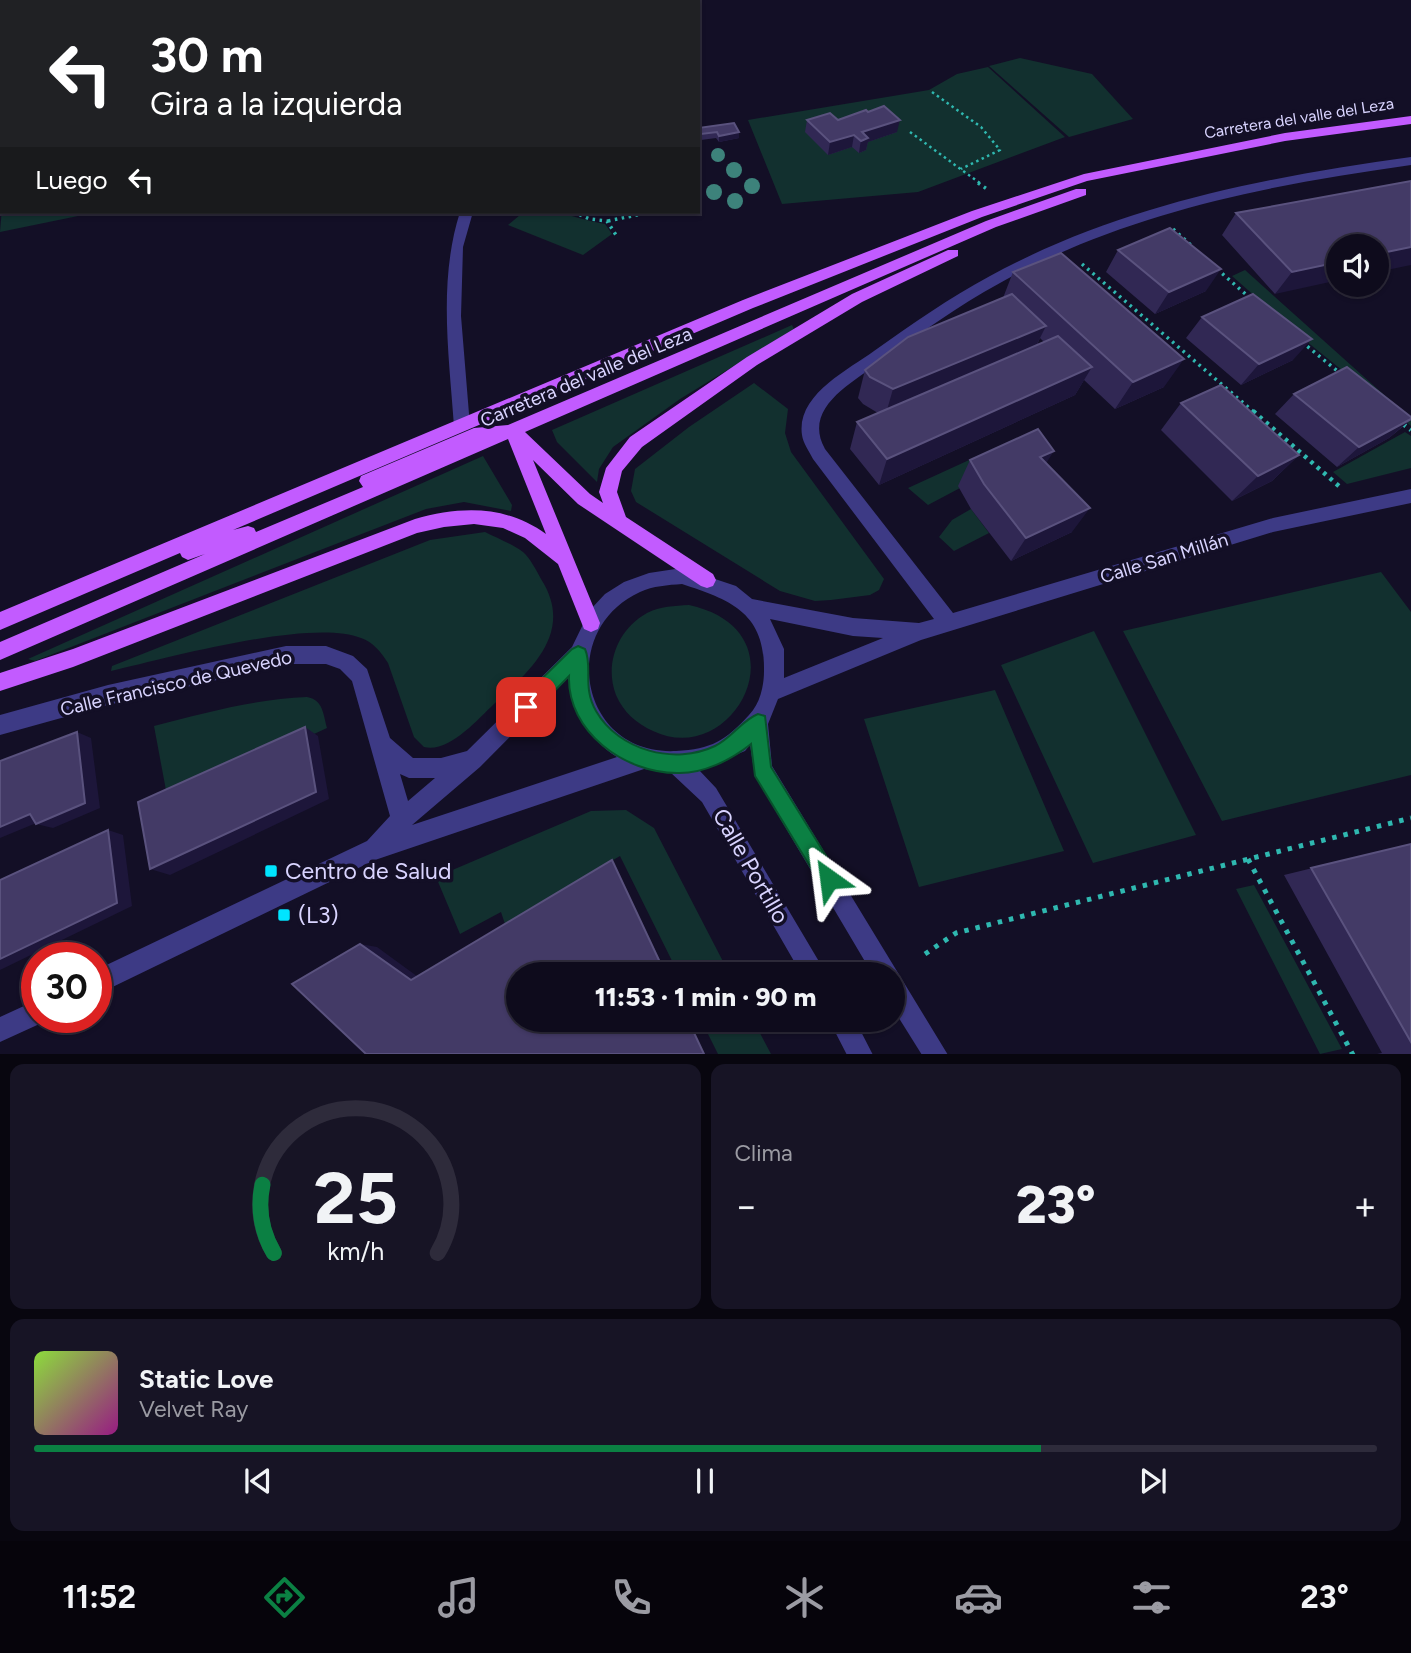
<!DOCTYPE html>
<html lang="es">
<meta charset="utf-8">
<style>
body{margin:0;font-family:Figtree,sans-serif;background:#171425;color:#f1f3f6;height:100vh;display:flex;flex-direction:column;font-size:26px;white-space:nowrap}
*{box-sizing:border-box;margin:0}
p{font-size:23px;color:#9b9ba3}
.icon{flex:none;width:38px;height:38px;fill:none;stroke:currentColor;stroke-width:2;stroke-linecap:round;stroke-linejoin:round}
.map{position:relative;height:1054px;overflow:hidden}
.panel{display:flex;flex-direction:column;gap:10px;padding:10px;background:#08060f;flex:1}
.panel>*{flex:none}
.top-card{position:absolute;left:0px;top:0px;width:700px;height:214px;box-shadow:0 2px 5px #0004,0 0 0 2px #2e2b3b;background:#202124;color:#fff;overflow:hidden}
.buttons{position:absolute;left:1326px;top:234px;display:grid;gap:14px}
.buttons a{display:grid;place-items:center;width:63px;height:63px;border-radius:50%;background:#0e0b1c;box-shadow:0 2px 5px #0004,0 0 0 2px #2e2b3b;font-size:35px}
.speed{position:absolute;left:21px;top:942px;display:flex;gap:14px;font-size:35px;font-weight:700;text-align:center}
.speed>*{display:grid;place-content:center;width:91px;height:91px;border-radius:50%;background:#0e0b1c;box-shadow:0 2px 5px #0004,0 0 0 2px #2e2b3b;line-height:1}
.speed .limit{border:10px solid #d22;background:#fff;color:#111}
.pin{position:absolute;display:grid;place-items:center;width:60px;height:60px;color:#fff;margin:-30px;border-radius:14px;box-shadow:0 4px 10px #0006}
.me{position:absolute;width:77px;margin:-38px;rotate:329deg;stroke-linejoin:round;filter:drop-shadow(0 0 5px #0008)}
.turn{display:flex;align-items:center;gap:24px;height:147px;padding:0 35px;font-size:32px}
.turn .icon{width:91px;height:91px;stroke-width:2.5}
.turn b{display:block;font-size:49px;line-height:60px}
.then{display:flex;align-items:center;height:66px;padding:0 35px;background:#0003;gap:14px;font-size:26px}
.big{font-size:52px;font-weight:800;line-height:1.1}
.panel .widget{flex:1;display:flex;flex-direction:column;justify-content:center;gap:10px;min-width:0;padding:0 24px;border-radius:14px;background:#171425}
.panel .dial{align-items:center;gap:0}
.dial svg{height:182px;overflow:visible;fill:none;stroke:#2e2b3b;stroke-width:7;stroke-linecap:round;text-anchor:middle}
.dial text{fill:#f1f3f6;stroke:none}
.song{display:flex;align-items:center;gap:21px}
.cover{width:84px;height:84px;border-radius:10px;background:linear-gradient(135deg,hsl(90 70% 55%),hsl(310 70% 35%))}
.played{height:7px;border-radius:4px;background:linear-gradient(90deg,#0b8043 75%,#2e2b3b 75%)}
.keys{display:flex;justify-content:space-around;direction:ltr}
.heat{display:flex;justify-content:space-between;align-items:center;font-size:38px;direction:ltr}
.panel .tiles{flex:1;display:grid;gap:10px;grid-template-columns:1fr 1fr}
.widget:last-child{grid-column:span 2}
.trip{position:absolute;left:506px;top:962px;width:399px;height:70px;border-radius:35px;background:#0e0b1c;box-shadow:0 2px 5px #0004,0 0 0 2px #2e2b3b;font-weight:800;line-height:70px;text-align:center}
.tab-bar{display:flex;height:112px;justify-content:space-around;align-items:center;background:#06040b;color:#9b9ba3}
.tab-bar .icon{width:49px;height:49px}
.tab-bar .selected{color:#0b8043}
.tab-bar b{font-size:32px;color:#f1f3f6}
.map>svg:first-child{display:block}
</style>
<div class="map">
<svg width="1411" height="1055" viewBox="0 0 1411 1055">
<rect width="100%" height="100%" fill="#130f26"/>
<path fill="#12302f" d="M 1020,58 L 1092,74 L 1133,119 L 1069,137 L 989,66 Z
M 988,67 L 1065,137 L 918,192 L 782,204 L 748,120 L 929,90 L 957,74 Z
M 2,208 L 2,212 L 78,212 L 78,216 L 0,232 Z
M 545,212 C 567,212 584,221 605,224 L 612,234 L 583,255 L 508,225 L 520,215 Z
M 1245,270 L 1411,419 L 1411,426 L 1301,337 L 1232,276 Z
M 792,325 L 794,329 L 680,399 L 613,447 L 599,469 L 597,482 L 557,442 L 552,430 Z
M 754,383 L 788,409 L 785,433 L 791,452 L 884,579 L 879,590 L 870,595 L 831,600 L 815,601 L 780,591 L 636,502 L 631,491 L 635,469 L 689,427 Z
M 1405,432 L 1411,436 L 1411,468 L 1347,484 L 1333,472 Z
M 1015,439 L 1028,452 L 928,505 L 908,488 Z
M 483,456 L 512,505 L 511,511 L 464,502 L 426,509 L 35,661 L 28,659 Z
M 971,509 L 989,533 L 954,551 L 939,537 L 952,520 Z
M 485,532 C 497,538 512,544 523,552 C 530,558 536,570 541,579 C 575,632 531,670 494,704 C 477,720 449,753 424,747 L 414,737 L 388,663 C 381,652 373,642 361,638 C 311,618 168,658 111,671 L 112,666 L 430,540 Z
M 1381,572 L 1411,612 L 1411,775 L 1222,821 L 1123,631 Z
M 689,605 C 807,631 734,770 653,731 C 636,723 624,713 616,695 C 604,664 618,629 647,613 C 660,606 675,606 689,605 Z
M 1094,631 L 1196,835 L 1093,863 L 1001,665 Z
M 995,690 L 1064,851 L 919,887 L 864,719 Z
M 307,697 C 323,700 323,713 327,728 L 168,801 L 154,726 C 204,713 255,699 307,697 Z
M 626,810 L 654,828 L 730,975 L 679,975 L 620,856 L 505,924 L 501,912 L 460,934 L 436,877 L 591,811 Z
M 1254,885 L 1342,1049 L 1320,1054 L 1236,889 Z
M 701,1020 L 753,1020 L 771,1054 L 718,1054 Z"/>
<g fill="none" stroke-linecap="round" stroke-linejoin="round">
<path stroke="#2fb8b0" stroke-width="2.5" stroke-dasharray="2.5 3.5" stroke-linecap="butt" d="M 932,92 L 981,127 L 1000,150 L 961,169
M 910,132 L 981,184"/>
<path stroke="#2fb8b0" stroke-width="3.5" stroke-dasharray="2.5 4.5" stroke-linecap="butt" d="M 978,183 L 987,189
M 573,212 L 590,219 L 607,221 L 616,235
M 608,221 L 651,212
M 1173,229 L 1193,247
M 1082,264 L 1255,413
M 1217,269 L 1250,298
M 1302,342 L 1341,374"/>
<path stroke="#2fb8b0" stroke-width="4.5" stroke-dasharray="3.5 5" stroke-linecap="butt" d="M 1253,411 L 1340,487
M 1403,424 L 1411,430"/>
<path stroke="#2fb8b0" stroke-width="5" stroke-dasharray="4.5 7" stroke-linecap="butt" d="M 1248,859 L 1353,1055
M 925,954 L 956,933 L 1411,818"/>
<path fill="#3d3a85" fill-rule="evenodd" d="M 526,0 L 536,0 L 536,2 L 526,2 Z
M 1411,157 L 1411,165 C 1269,185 1127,212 1000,283 C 958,306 919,334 880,362 C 852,383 802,408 825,449 L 953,613 L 1273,518 L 1411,489 L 1411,503 L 1273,532 L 921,640 L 778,699 L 768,724 L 772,766 L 948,1055 L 922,1055 L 892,1007 L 892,975 L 873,975 L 755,776 L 750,745 L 745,751 L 699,770 L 716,788 L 827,975 L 802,975 L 702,802 L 670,772 L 644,769 L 375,860 L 96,995 L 96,970 L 367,841 L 390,816 L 352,681 L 340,669 L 326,664 L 286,664 L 108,705 L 0,735 L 0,715 L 108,685 L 286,646 L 326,646 L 353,656 L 367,669 L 390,738 L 413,758 L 441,758 L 467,751 L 572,647 L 590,610 L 605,594 L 624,582 L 649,573 L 682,568 L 736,586 L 752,599 L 853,618 L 919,623 L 934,619 L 813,459 C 809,451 803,443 802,435 C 796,395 848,370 874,351 C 912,324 949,298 990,276 C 1120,205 1266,177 1411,157 ZM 682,584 C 731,600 765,613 764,671 C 764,686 760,704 749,715 C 725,741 712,749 676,751 C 581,756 556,631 640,592 C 653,586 668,585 682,584 ZM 770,619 L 853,636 L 883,638 L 784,678 L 784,649 ZM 569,677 C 573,710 588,739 617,757 L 412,825 L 480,767 ZM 400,774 L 409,778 L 435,778 L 408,801 Z
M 460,212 L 473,212 L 463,247 L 461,316 L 470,426 L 462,432 L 454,426 C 449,355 438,281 460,212 Z
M 37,1000 L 37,1017 L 47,1017 L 46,1021 L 0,1042 L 0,1017 Z
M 829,1020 L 855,1020 L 873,1055 L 847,1055 Z"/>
<path fill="#c25bff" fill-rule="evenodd" d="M 1411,116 L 1411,124 L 1285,141 L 1087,181 L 982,217 L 753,308 L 233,530 L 248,526 L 254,528 L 256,532 L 363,487 L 359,481 L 361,476 L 474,428 L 508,425 L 986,221 L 1076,189 L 1086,189 L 1086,195 L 996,227 L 525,432 L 590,494 L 603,503 L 599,492 L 606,468 L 630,437 L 747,357 L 852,294 L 948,250 L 958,250 L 958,256 L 862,302 L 757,365 L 642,447 L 622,471 L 617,492 L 626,517 L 713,574 L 716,580 L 713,586 L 707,588 L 701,586 L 578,504 L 533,460 L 600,623 L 598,629 L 591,632 L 584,629 L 558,564 L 525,538 L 503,528 L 474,524 L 444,527 L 417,533 L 73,667 L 0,691 L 0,673 L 73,649 L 415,519 C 461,506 506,505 546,534 L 508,439 L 0,660 L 0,642 L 205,554 L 188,560 L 182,557 L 180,553 L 0,630 L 0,612 L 743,300 L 972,211 L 1084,174 L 1285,133 Z"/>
</g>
<g fill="#3d827b">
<circle cx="718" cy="155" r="7"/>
<circle cx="734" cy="170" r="8"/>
<circle cx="752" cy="186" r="8"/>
<circle cx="714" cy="192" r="8"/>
<circle cx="735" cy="201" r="8"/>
</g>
<path fill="#312854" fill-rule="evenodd" d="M 807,120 L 838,120 L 897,132 L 868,142 L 866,150 L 859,153 L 852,147 L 828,155 L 805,132 Z
M 698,128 L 739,132 L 739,138 L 719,142 L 716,138 L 701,140 L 698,136 Z
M 1411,181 L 1275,294 L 1222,235 L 1236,213 Z
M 1118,250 L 1206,291 L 1155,314 L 1106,272 Z
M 1013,272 L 1164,387 L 1115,409 L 1084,380 L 1075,395 L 879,485 L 850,449 L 857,422 L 878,413 L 863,404 L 858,398 L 865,370 L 1003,298 ZM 1040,338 L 1044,342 L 1037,345 Z
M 1202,317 L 1293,360 L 1241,385 L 1186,338 Z
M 1294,394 L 1411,417 L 1411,420 L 1389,438 L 1337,467 L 1275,414 Z
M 1181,403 L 1299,455 L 1272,481 L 1232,501 L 1161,430 Z
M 970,460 L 1046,464 L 1072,532 L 1011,561 L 971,509 L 958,486 Z
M 1411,844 L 1411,1054 L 1377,1054 L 1382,1053 L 1284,875 Z"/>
<path fill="#1d163a" d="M 900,120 L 897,132 L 868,142 L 866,150 L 859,153 L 862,132 Z
M 739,132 L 739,138 L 719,142 L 719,136 Z
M 854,135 L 852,147 L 828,155 L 830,142 Z
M 1411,247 L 1411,265 L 1377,272 L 1377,254 Z
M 1339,262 L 1339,280 L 1275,294 L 1292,272 Z
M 1221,269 L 1206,291 L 1155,314 L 1169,292 Z
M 1046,326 L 1032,354 L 885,417 L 893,389 Z
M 1312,339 L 1293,360 L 1241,385 L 1259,364 Z
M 1184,359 L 1164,387 L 1115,409 L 1133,382 Z
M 1092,367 L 1075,395 L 879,485 L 887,459 Z
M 1411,419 L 1389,438 L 1337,467 L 1359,447 Z
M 1054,451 L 1038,476 L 1040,457 Z
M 1299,455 L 1272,481 L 1232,501 L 1258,476 Z
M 1090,508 L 1072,532 L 1011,561 L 1026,538 Z
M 305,727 L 318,736 L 329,799 L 170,875 L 150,869 Z
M 77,732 L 91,738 L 100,808 L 53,828 L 36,824 Z
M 30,814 L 46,819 L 0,838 L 0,827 Z
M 108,830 L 123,835 L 132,906 L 0,970 L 0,959 Z
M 612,860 L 616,868 L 667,975 L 666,975 Z
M 360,944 L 377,947 L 425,982 L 411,980 Z"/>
<path fill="#433a66" stroke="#5a527e" stroke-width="2" d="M 61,0 L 87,0 L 86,2 L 59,2 Z
M 884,106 L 900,120 L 862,132 L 868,138 L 861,141 L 854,135 L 830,142 L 807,120 L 830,113 L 838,120 L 866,110 L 868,112 Z
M 734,123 L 739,132 L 719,136 L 717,132 L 701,134 L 698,130 L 698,128 Z
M 1411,181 L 1411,247 L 1377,254 L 1377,247 L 1339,247 L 1339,262 L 1292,272 L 1236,213 Z
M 1170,228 L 1221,269 L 1169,292 L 1118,250 Z
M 1061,253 L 1184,359 L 1133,382 L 1013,272 Z
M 1012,294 L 1046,326 L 893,389 L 870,377 L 865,370 L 908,337 Z
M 1253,294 L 1312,339 L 1259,364 L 1202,317 Z
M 1058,336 L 1092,367 L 887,459 L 857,422 Z
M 1347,367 L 1411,417 L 1411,419 L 1359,447 L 1294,394 Z
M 1221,385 L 1299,455 L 1258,476 L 1181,403 Z
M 1038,429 L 1054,451 L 1040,457 L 1090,508 L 1026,538 L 984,484 L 970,460 Z
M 305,727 L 316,792 L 150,869 L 138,802 Z
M 77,732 L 85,803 L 36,824 L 30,814 L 0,827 L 0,761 Z
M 108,830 L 117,903 L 0,959 L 0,880 Z
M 1411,844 L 1411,1042 L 1311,868 Z
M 612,860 L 666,975 L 518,975 L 518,1020 L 688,1020 L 704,1054 L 366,1054 L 292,984 L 360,944 L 411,980 Z"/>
<path fill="#0b8043" stroke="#07532c" stroke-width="2" d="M 578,646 L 585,649 C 593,667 582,687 596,711 C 619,751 675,765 715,746 C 732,738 742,720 758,714 L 765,716 L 771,767 L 836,872 L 839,879 L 836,886 L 829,889 L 822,886 L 755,776 L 751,744 C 731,760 703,774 677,773 C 625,773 567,732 569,676 L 532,714 L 526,716 L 519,714 L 517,707 L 519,701 L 572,649 Z"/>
<g fill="#00e5ff" stroke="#130f26" stroke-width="2.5">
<rect x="264" y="864" width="14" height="14" rx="3.5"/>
<rect x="277" y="908" width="14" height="14" rx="3.5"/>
</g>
<g text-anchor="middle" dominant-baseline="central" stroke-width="7" stroke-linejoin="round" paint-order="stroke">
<g font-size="16" fill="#d9d4ff" stroke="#130f26">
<text transform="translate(1299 118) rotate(-9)">Carretera del valle del Leza</text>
</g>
<g font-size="19" fill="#d9d4ff" stroke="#130f26">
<text transform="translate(586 377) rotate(-23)">Carretera del valle del Leza</text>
<text transform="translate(1164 558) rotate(-17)">Calle San Millán</text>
<text transform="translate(176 683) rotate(-13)">Calle Francisco de Quevedo</text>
</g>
<g font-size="23" fill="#d9d4ff" stroke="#130f26">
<text transform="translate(751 866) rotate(60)">Calle Portillo</text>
</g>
<g font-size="23" fill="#d9d4ff" stroke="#130f26" text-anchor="start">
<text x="285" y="871">Centro de Salud</text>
<text x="298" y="915">(L3)</text>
</g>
</g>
</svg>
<div class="buttons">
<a><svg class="icon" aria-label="sound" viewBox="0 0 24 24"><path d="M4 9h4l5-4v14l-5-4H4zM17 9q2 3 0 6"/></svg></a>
</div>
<div class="speed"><div class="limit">30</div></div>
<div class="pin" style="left:526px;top:707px;background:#d93025"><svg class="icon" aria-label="arrive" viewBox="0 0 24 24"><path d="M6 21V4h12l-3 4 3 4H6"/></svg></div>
<svg class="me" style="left:829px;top:879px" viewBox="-20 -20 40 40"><path d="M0-17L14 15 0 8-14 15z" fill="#0b8043" stroke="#fff" stroke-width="4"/></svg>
<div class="trip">11:53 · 1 min · 90 m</div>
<div class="top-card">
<div class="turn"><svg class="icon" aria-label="left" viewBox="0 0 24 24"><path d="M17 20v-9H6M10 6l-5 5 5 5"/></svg><div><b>30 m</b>Gira a la izquierda</div></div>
<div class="then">Luego<svg class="icon" aria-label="left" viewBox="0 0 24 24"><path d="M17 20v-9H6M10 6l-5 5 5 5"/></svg></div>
</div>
</div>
<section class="panel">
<div class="tiles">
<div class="widget dial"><svg viewBox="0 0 100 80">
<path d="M14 69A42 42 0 1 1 86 69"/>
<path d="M14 69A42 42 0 0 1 9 39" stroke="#0b8043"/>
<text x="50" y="56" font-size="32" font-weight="700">25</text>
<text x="50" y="72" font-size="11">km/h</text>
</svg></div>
<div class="widget"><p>Clima</p>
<div class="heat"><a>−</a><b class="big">23°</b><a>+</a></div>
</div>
<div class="widget">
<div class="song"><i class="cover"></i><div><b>Static Love</b><p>Velvet Ray</p></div></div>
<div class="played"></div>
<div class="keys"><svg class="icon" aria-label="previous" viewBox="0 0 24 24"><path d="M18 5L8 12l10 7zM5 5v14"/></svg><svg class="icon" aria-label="pause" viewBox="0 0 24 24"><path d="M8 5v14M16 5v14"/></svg><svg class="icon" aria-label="next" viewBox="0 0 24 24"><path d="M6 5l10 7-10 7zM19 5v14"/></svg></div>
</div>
</div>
</section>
<nav class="tab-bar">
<b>11:52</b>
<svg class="icon selected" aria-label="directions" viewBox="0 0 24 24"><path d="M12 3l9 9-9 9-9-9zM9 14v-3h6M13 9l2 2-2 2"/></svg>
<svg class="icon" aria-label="music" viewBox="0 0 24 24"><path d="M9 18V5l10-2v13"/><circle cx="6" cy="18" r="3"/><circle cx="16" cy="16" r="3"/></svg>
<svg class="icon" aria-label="phone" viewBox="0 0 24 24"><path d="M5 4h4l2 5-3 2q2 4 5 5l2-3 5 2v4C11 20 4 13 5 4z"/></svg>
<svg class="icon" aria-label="climate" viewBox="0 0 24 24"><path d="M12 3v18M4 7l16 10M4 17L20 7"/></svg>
<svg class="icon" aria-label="car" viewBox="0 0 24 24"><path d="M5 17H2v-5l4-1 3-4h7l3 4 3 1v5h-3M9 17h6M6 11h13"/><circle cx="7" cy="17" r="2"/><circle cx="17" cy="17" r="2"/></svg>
<svg class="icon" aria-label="filters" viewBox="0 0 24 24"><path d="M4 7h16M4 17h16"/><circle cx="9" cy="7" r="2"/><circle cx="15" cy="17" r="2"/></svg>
<b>23°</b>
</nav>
